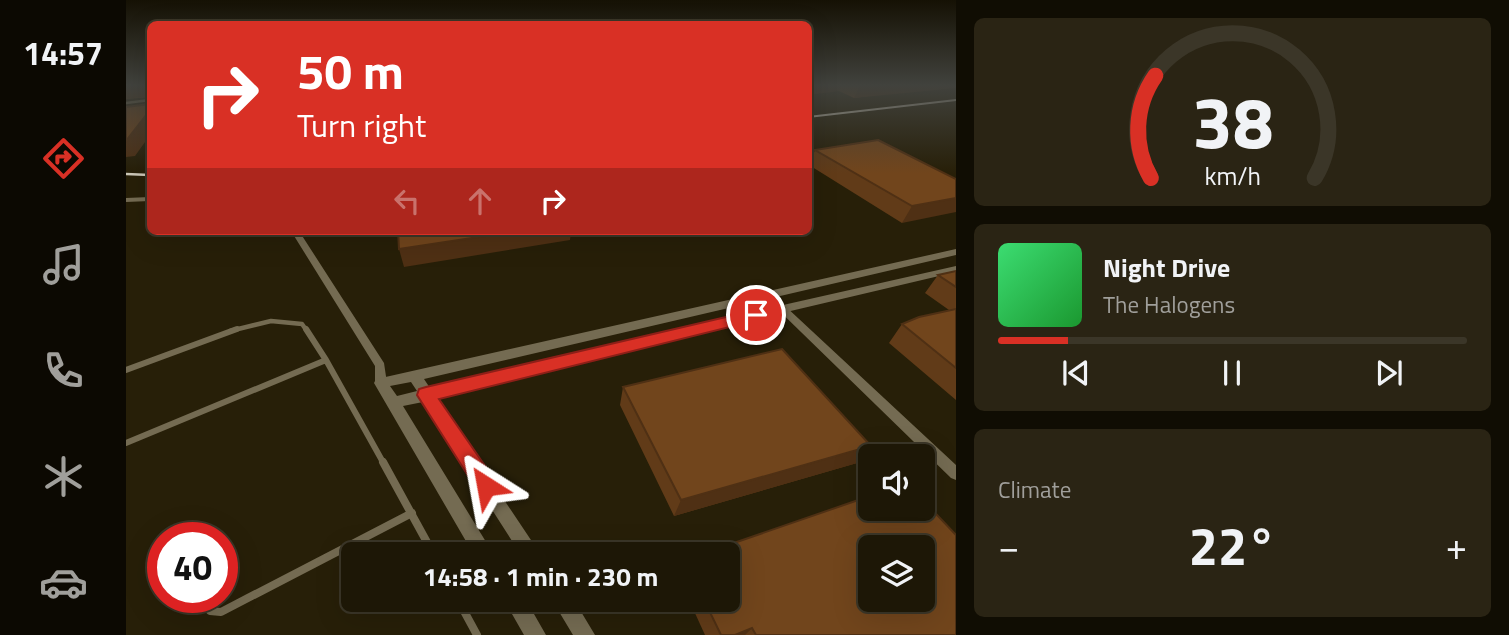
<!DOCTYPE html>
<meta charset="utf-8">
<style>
body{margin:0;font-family:"Titillium Web",sans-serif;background:#2a2414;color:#f1f3f6;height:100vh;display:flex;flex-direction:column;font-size:26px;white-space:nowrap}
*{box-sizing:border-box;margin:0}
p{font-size:23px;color:#a09f9b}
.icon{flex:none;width:38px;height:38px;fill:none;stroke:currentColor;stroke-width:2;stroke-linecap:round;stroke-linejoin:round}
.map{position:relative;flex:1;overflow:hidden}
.drawer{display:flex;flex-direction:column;gap:18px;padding:18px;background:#100d03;width:553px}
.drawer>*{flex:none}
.top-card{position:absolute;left:21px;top:21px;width:665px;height:214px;border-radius:10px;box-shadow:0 7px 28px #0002,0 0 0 2px #3b3628;background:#d93025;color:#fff;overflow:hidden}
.controls{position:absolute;left:732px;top:444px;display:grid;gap:14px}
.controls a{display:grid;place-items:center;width:77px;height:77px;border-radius:10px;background:#1d1706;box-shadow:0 7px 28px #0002,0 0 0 2px #3b3628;font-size:35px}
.speed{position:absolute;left:21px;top:522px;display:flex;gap:14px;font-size:35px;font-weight:700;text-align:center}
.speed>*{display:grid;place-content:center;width:91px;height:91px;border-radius:50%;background:#1d1706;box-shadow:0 7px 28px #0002,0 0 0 2px #3b3628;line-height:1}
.speed .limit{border:10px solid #d22;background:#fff;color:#111}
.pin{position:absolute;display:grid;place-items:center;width:60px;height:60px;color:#fff;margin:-30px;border:4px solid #fff;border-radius:50%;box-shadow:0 2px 7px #0007}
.me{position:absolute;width:77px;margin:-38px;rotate:326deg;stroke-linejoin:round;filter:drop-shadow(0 0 5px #0008)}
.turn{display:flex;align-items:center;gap:24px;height:147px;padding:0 35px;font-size:32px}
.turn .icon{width:91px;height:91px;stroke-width:2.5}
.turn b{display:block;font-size:49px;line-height:60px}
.lanes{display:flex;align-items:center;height:66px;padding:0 35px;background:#0003;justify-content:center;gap:35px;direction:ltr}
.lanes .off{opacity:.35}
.big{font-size:52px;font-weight:700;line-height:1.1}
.drawer .card{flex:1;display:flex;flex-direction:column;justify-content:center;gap:10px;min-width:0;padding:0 24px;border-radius:10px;background:#2a2414}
.drawer .dial{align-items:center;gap:0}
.dial svg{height:182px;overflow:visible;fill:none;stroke:#3b3628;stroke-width:7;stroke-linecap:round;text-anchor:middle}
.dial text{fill:#f1f3f6;stroke:none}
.song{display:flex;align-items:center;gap:21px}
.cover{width:84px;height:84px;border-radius:10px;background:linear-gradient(135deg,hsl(140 70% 55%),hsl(130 70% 35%))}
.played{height:7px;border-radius:4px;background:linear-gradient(90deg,#d93025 15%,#3b3628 15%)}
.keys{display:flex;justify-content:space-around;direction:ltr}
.heat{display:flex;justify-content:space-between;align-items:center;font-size:38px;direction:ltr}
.trip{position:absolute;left:215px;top:542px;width:399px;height:70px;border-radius:10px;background:#1d1706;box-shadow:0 7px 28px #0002,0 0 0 2px #3b3628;font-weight:700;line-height:70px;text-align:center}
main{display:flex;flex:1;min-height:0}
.tab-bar{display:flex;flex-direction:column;width:126px;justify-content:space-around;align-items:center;background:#0c0902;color:#a09f9b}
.tab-bar .icon{width:49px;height:49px}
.tab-bar .on{color:#d93025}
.tab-bar b{font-size:32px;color:#f1f3f6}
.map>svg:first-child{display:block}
</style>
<main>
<nav class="tab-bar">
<b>14:57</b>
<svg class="icon on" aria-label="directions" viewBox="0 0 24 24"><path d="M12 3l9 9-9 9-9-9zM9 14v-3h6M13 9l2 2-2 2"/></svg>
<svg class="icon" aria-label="music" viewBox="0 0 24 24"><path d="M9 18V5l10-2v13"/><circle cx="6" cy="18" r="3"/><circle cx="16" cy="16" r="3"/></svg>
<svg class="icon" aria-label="phone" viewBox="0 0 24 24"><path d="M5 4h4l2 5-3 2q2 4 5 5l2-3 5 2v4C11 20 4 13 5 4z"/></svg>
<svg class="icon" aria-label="climate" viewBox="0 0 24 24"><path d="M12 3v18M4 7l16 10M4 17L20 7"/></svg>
<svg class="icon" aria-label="car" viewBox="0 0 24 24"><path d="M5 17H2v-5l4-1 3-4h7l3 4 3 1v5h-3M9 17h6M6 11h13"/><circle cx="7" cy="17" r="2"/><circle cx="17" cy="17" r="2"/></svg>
</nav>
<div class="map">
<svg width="830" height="635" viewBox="0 0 830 635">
<rect width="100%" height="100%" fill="#271f08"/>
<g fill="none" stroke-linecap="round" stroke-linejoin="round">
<path stroke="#746b52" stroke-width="2.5" d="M 0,103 L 24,100"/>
<path stroke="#746b52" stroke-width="4.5" d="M 104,331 L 145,321 L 176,324 L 181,331"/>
<path stroke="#746b52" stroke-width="6" d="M 180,329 L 200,360 L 258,464
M 0,370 L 111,329
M 0,443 L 200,360"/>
<path stroke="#746b52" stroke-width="8" d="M 257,462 L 308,555
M 70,597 L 84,611 L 95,612 L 286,513
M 332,600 L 351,635"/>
<path fill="#746b52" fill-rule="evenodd" d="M 24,197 L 24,201 L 0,202 L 0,198 Z
M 165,231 L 173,231 L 258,363 L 261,383 L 259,386 L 255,387 L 251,386 L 249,383 L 249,366 Z
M 641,291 L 644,292 L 830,465 L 830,480 L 825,478 L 638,296 L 636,294 L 638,292 Z"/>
<path fill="#746b52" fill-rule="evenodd" d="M 830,249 L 830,255 L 298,379 L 304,388 L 423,358 L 830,266 L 830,272 L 423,368 L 310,398 L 415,555 L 395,555 L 297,402 L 277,406 L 368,555 L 348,555 L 248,383 L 250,379 L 255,378 ZM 285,382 L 291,391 L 271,396 L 264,386 Z
M 378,600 L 400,600 L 420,635 L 398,635 Z
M 426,600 L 448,600 L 469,635 L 447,635 Z"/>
<path stroke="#ccc7b8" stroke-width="2" d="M 682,117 L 830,100"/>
<path stroke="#ccc7b8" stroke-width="2.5" d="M 0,174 L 24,175"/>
</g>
<path fill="#613b18" d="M 0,84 L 24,84 L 24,97 L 0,99 Z
M 682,84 L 830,84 L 728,98 L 713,91 Z
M 689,150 L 830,179 L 776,223 L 683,165 Z
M 830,271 L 830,400 L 763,343 L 776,324 L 823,310 L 799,293 L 812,275 Z
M 497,387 L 731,463 L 548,516 L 494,405 Z
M 563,600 L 602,600 L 830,635 L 579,635 Z"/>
<path fill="#4f3014" d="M 6,84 L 17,84 L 24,96 L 0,99 L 0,85 Z
M 682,84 L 716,84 L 713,91 L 682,95 Z
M 744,84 L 830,84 L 830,88 L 728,98 L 734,85 Z
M 24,110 L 24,135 L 9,156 L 0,157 L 0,141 Z
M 830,198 L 830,212 L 776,223 L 786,206 Z
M 392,231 L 445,231 L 444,240 L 278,267 L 273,249 Z
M 745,446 L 731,463 L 548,516 L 555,500 Z
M 626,628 L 619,635 L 609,635 Z"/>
<path fill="#71451c" stroke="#4f3014" stroke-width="2" fill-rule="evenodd" d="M 24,104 L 24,110 L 0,141 L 0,107 Z
M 752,140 L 830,179 L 830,198 L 786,206 L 689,150 Z
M 272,231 L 392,231 L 273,249 Z
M 830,271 L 830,287 L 812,275 Z
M 830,309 L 830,368 L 776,324 L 793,317 Z
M 656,349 L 745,446 L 555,500 L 497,387 Z
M 744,496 L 744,509 L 796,509 L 796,499 L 830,535 L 830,635 L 630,635 L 626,628 L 609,635 L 595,635 L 578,600 L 602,600 L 602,555 L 573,555 ZM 744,548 L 796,548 L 796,600 L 744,600 Z"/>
<linearGradient id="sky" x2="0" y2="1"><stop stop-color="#151104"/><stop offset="0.49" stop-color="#41423d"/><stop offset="1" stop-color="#41423d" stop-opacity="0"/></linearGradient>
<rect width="830" height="173" fill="url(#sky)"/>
<path fill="#d93025" stroke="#8d1f18" stroke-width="2" d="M 630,310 L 636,311 L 638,315 L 636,319 L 313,399 L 368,479 L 371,486 L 368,493 L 360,496 L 353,493 L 291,395 L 293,389 L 300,387 Z"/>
</svg>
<div class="controls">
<a><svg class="icon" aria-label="sound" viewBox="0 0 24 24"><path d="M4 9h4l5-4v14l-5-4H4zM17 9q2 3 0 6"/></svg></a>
<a><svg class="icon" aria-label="layers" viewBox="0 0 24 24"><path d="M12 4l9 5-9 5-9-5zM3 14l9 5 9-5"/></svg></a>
</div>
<div class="speed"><div class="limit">40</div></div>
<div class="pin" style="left:630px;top:315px;background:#d93025"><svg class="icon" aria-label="arrive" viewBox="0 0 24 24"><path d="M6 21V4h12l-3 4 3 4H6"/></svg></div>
<svg class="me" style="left:360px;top:486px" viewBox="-20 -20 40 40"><path d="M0-17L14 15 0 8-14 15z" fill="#d93025" stroke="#fff" stroke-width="4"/></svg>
<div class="trip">14:58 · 1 min · 230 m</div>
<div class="top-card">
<div class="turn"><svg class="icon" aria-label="right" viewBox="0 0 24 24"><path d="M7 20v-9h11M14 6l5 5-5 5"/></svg><div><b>50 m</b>Turn right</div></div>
<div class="lanes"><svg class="icon off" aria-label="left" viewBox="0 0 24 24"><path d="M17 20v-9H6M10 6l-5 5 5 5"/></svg><svg class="icon off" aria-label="ahead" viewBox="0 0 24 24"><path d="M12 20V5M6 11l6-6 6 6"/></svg><svg class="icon" aria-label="right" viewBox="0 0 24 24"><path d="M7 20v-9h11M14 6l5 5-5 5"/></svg></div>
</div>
</div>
<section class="drawer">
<div class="card dial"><svg viewBox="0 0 100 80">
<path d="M14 69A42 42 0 1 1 86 69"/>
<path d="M14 69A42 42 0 0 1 16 24" stroke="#d93025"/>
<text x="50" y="56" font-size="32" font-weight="700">38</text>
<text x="50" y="72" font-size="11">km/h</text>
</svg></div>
<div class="card">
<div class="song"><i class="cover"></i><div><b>Night Drive</b><p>The Halogens</p></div></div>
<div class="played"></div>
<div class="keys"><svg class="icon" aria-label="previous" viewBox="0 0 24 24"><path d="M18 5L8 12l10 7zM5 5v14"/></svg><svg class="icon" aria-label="pause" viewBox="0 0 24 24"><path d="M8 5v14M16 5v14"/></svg><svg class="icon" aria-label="next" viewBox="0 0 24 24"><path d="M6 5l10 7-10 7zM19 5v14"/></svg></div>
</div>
<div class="card"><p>Climate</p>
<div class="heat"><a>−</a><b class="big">22°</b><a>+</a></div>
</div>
</section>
</main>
